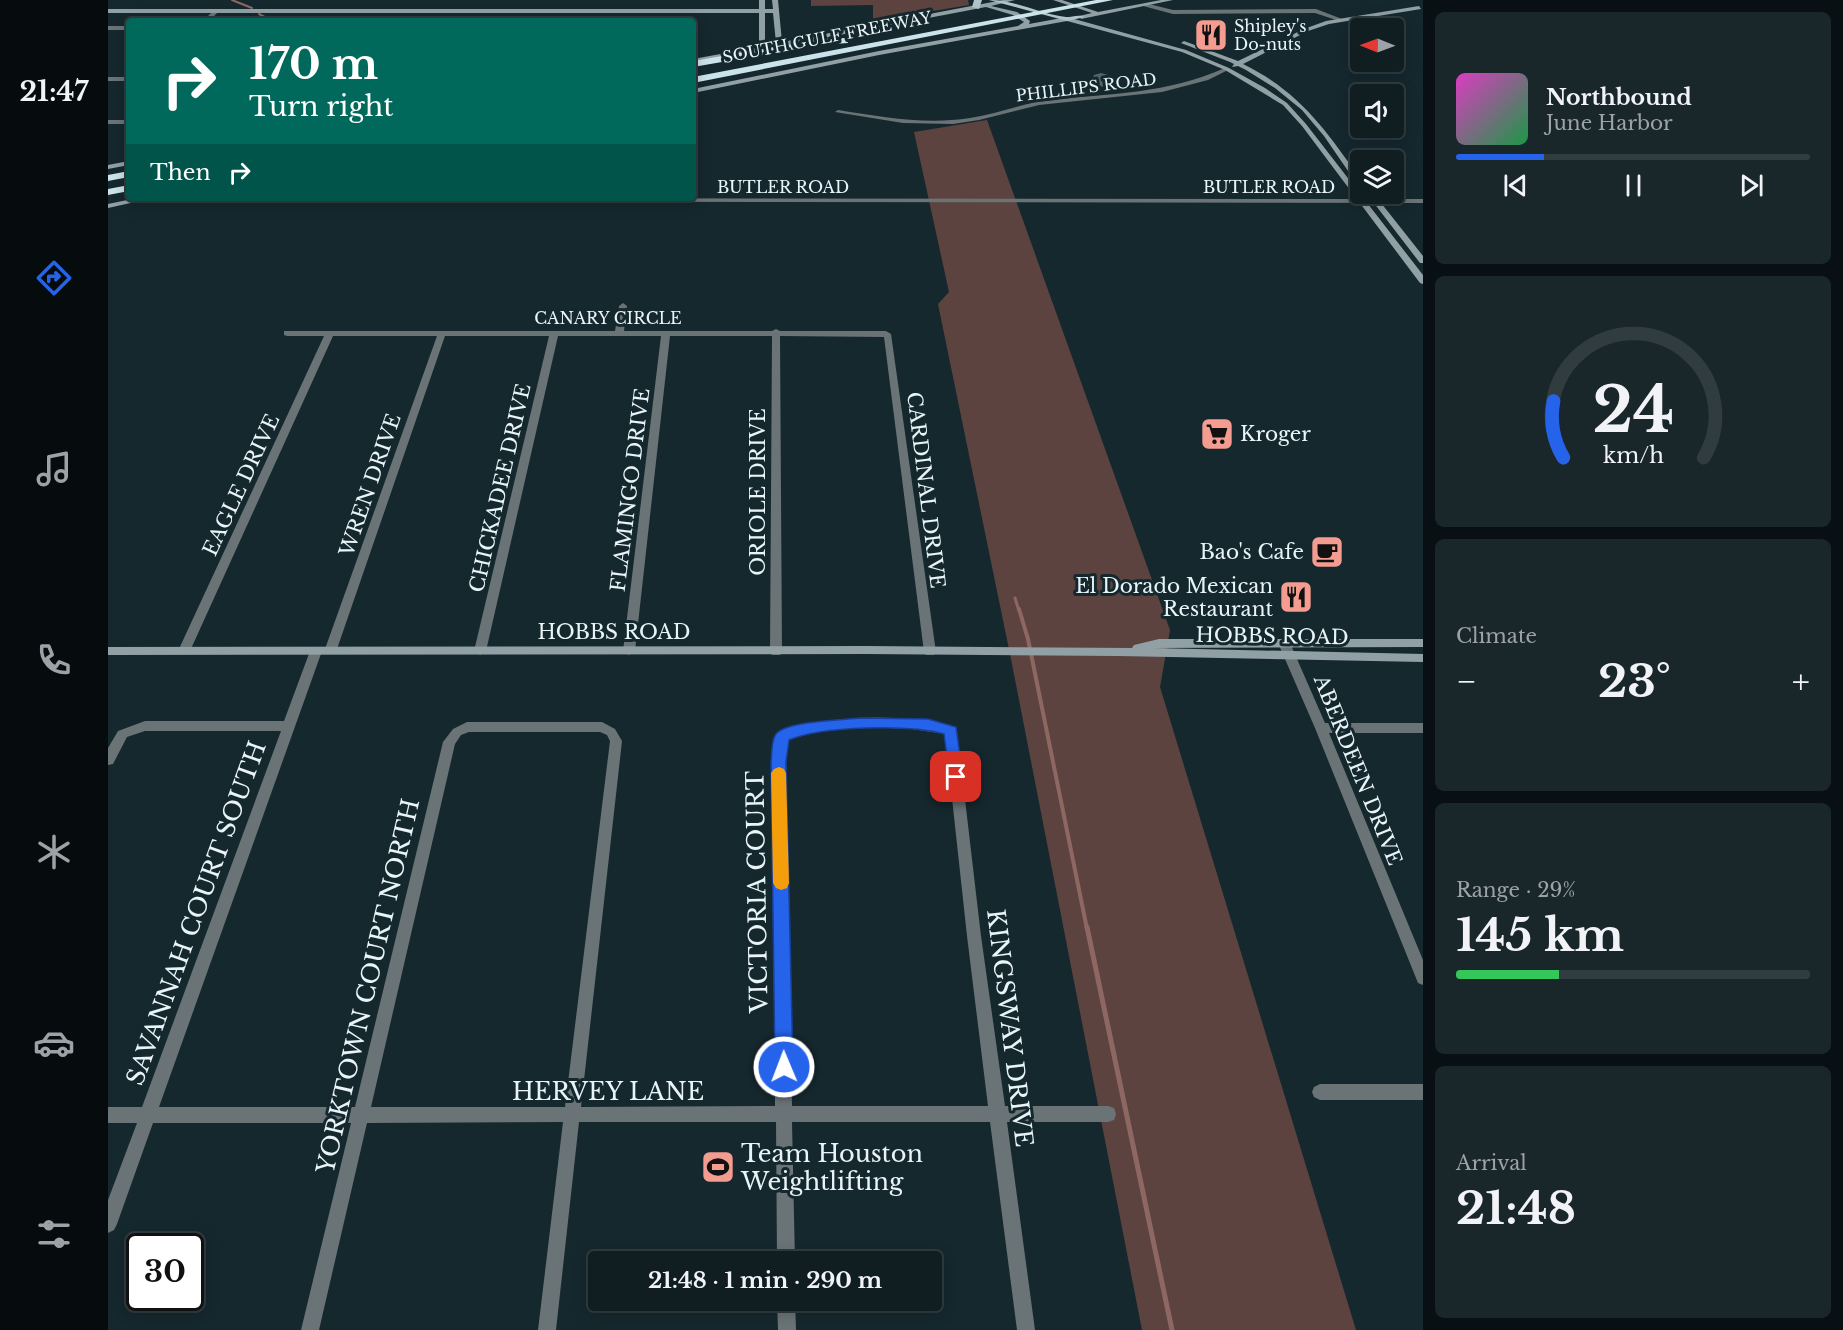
<!DOCTYPE html>
<meta charset="utf-8">
<style>
body{margin:0;font-family:"Libre Baskerville",serif;background:#19272a;color:#f1f3f6;height:100vh;display:flex;flex-direction:column;font-size:22px;white-space:nowrap}
*{box-sizing:border-box;margin:0}
p{font-size:20px;color:#9ca2a5}
.icon{flex:none;width:33px;height:33px;fill:none;stroke:currentColor;stroke-width:2;stroke-linecap:round;stroke-linejoin:round}
.map{position:relative;flex:1;overflow:hidden}
.drawer{display:flex;flex-direction:column;gap:12px;padding:12px;background:#091013;width:420px}
.drawer>*{flex:none}
.top-card{position:absolute;left:18px;top:18px;width:570px;height:183px;border-radius:6px;box-shadow:0 3px 15px #0003,0 0 0 2px #303c40;background:#00695c;color:#fff;overflow:hidden}
.needle{width:39px;rotate:271deg}
.fabs{position:absolute;left:1242px;top:18px;display:grid;gap:12px}
.fabs a{display:grid;place-items:center;width:54px;height:54px;border-radius:6px;background:#101e22;box-shadow:0 3px 15px #0003,0 0 0 2px #303c40;font-size:30px}
.speed{position:absolute;left:18px;top:1233px;display:flex;gap:12px;font-size:30px;font-weight:700;text-align:center}
.speed>*{display:grid;place-content:center;width:78px;height:78px;border-radius:50%;background:#101e22;box-shadow:0 3px 15px #0003,0 0 0 2px #303c40;line-height:1}
.speed .limit{border:3px solid #111;border-radius:9px;background:#fff;color:#111}
.pin{position:absolute;display:grid;place-items:center;width:51px;height:51px;color:#fff;margin:-26px;border-radius:12px;box-shadow:0 3px 9px #0006}
.me{position:absolute;width:66px;margin:-33px;rotate:359deg;stroke-linejoin:round;filter:drop-shadow(0 0 4px #0008)}
.turn{display:flex;align-items:center;gap:21px;height:126px;padding:0 24px;font-size:27px}
.turn .icon{width:78px;height:78px;stroke-width:2.5}
.turn b{display:block;font-size:42px;line-height:51px}
.then{display:flex;align-items:center;height:57px;padding:0 24px;background:#0003;gap:12px;font-size:22px}
.big{font-size:45px;font-weight:700;line-height:1.1}
.drawer .widget{flex:1;display:flex;flex-direction:column;justify-content:center;gap:9px;min-width:0;padding:0 21px;border-radius:9px;background:#19272a}
.drawer .dial{align-items:center;gap:0}
.dial svg{height:156px;overflow:visible;fill:none;stroke:#303c40;stroke-width:7;stroke-linecap:round;text-anchor:middle}
.dial text{fill:#f1f3f6;stroke:none}
.song{display:flex;align-items:center;gap:18px}
.cover{width:72px;height:72px;border-radius:9px;background:linear-gradient(135deg,hsl(310 70% 55%),hsl(140 70% 35%))}
.played{height:6px;border-radius:3px;background:linear-gradient(90deg,#2563eb 25%,#303c40 25%)}
.keys{display:flex;justify-content:space-around;direction:ltr}
.heat{display:flex;justify-content:space-between;align-items:center;font-size:33px;direction:ltr}
.charge{height:9px;border-radius:4px;background:linear-gradient(90deg,#34c759 29%,#303c40 0)}
.trip{position:absolute;left:480px;top:1251px;width:354px;height:60px;border-radius:6px;background:#101e22;box-shadow:0 3px 15px #0003,0 0 0 2px #303c40;font-weight:700;line-height:60px;text-align:center}
main{display:flex;flex:1;min-height:0}
.tabs{display:flex;flex-direction:column;width:108px;justify-content:space-around;align-items:center;background:#060c0e;color:#9ca2a5}
.tabs .icon{width:42px;height:42px}
.tabs .on{color:#2563eb}
.tabs b{font-size:27px;color:#f1f3f6}
.map>svg:first-child{display:block}
</style>
<main>
<nav class="tabs">
<b>21:47</b>
<svg class="icon on" aria-label="directions" viewBox="0 0 24 24"><path d="M12 3l9 9-9 9-9-9zM9 14v-3h6M13 9l2 2-2 2"/></svg>
<svg class="icon" aria-label="music" viewBox="0 0 24 24"><path d="M9 18V5l10-2v13"/><circle cx="6" cy="18" r="3"/><circle cx="16" cy="16" r="3"/></svg>
<svg class="icon" aria-label="phone" viewBox="0 0 24 24"><path d="M5 4h4l2 5-3 2q2 4 5 5l2-3 5 2v4C11 20 4 13 5 4z"/></svg>
<svg class="icon" aria-label="climate" viewBox="0 0 24 24"><path d="M12 3v18M4 7l16 10M4 17L20 7"/></svg>
<svg class="icon" aria-label="car" viewBox="0 0 24 24"><path d="M5 17H2v-5l4-1 3-4h7l3 4 3 1v5h-3M9 17h6M6 11h13"/><circle cx="7" cy="17" r="2"/><circle cx="17" cy="17" r="2"/></svg>
<svg class="icon" aria-label="filters" viewBox="0 0 24 24"><path d="M4 7h16M4 17h16"/><circle cx="9" cy="7" r="2"/><circle cx="15" cy="17" r="2"/></svg>
</nav>
<div class="map">
<svg width="1315" height="1330" viewBox="0 0 1315 1330">
<rect width="100%" height="100%" fill="#15282e"/>
<path fill="#5d433f" d="M 703,0 L 860,0 L 861,5 L 765,21 L 765,5 L 703,6 Z
M 879,120 L 1062,630 L 1052,687 L 1248,1330 L 1034,1330 L 904,664 L 830,304 L 841,292 L 806,132 Z"/>
<g fill="none" stroke-linecap="round" stroke-linejoin="round">
<path stroke="#8e6762" stroke-width="2" d="M 124,0 L 144,8
M 151,14 L 164,21"/>
<path stroke="#8e6762" stroke-width="3" d="M 907,598 L 911,611"/>
<path stroke="#8e6762" stroke-width="4" d="M 911,609 L 920,639 L 979,929"/>
<path stroke="#8e6762" stroke-width="5" d="M 979,927 L 1064,1330"/>
<path fill="#54646a" fill-rule="evenodd" d="M 993,73 L 1000,75 L 1006,82 L 1004,86 C 995,88 989,87 984,79 L 986,75 Z"/>
<path fill="#6a7376" fill-rule="evenodd" d="M 1037,3 L 1065,10 L 1208,9 L 1234,19 L 1231,21 L 1207,13 L 1065,14 L 1035,6 Z
M 106,10 L 111,11 L 101,21 L 95,21 Z
M 0,26 L 21,26 L 21,30 L 0,30 Z
M 1117,68 L 1122,69 L 1100,80 L 1054,92 L 931,105 L 871,120 L 845,124 L 795,123 L 727,112 L 730,110 C 774,117 818,125 862,118 C 889,114 915,103 942,100 C 1005,93 1058,94 1117,68 Z
M 0,77 L 21,77 L 21,81 L 0,81 Z
M 0,120 L 21,120 L 21,124 L 0,124 Z
M 31,198 L 1315,199 L 1315,203 L 34,201 Z
M 515,303 L 519,306 L 516,331 L 664,331 L 668,329 L 672,331 L 778,331 L 783,334 L 828,652 L 826,655 L 818,655 L 816,652 L 776,337 L 672,336 L 674,652 L 672,655 L 664,655 L 662,652 L 664,336 L 562,336 L 527,651 L 521,655 L 515,651 L 553,336 L 450,336 L 378,651 L 372,655 L 366,651 L 441,336 L 337,336 L 229,649 L 223,653 L 219,652 L 217,649 L 329,336 L 225,336 L 82,651 L 80,654 L 72,654 L 70,651 L 216,336 L 179,336 L 176,335 L 176,331 L 507,331 L 511,306 Z
M 1176,639 L 1182,643 L 1217,723 L 1315,723 L 1315,733 L 1221,733 L 1315,960 L 1315,985 L 1310,983 L 1308,978 L 1207,728 L 1170,643 Z
M 208,647 L 214,651 L 51,1107 L 247,1107 L 335,742 L 345,729 L 359,722 L 494,722 L 507,729 L 514,741 L 473,1107 L 667,1106 L 664,762 L 668,737 L 670,734 C 725,714 786,713 843,726 L 847,728 L 849,731 L 873,936 L 897,1106 L 1000,1106 L 1006,1108 L 1008,1114 L 1006,1120 L 1000,1122 L 899,1122 L 927,1330 L 909,1330 L 882,1122 L 684,1122 L 687,1262 L 669,1262 L 668,1122 L 471,1122 L 448,1330 L 430,1330 L 455,1122 L 259,1123 L 211,1330 L 193,1330 L 243,1123 L 45,1123 L 9,1224 L 6,1230 L 0,1233 L 0,1200 L 29,1123 L 0,1123 L 0,1107 L 34,1107 L 173,731 L 37,731 L 19,737 L 5,764 L 0,765 L 0,748 L 10,731 L 37,721 L 176,721 L 202,651 ZM 757,727 L 804,729 L 837,734 L 859,936 L 880,1106 L 684,1106 L 676,762 L 680,740 L 712,731 ZM 361,732 L 492,732 L 499,735 L 502,741 L 457,1107 L 263,1107 L 347,744 L 353,735 Z
M 1212,1084 L 1315,1084 L 1315,1100 L 1212,1100 L 1206,1097 L 1204,1092 L 1206,1087 Z
M 669,1300 L 687,1300 L 688,1330 L 670,1330 Z"/>
<path fill="#91a0a5" fill-rule="evenodd" d="M 651,0 L 657,0 L 657,9 L 665,9 L 664,0 L 670,0 L 674,42 L 895,0 L 907,0 L 883,6 L 909,12 L 922,21 L 921,24 L 959,17 L 1078,50 L 1121,68 L 1157,88 L 1179,103 L 1198,124 L 1315,275 L 1315,284 L 1312,283 L 1194,126 L 1175,105 L 1117,70 L 1074,52 L 959,21 L 771,55 L 585,93 L 585,89 L 771,51 L 910,26 L 916,22 L 905,15 L 878,7 L 585,63 L 585,59 L 651,47 L 651,13 L 0,13 L 0,9 L 651,9 ZM 657,13 L 665,13 L 668,43 L 657,45 Z
M 945,0 L 954,0 L 990,12 L 1053,0 L 1065,0 L 973,19 L 971,16 L 984,13 Z
M 1311,6 L 1313,9 L 1221,24 L 1200,31 L 1135,64 C 1192,92 1216,128 1252,178 L 1252,184 L 1249,184 L 1216,136 L 1194,110 L 1167,88 L 1138,70 L 1130,66 L 1124,67 L 1126,64 L 1122,62 L 1073,43 L 1076,41 L 1130,61 L 1196,29 L 1218,21 Z
M 21,161 L 21,165 L 0,169 L 0,165 Z
M 1259,194 L 1266,194 L 1315,256 L 1315,263 L 1312,263 Z
M 29,198 L 45,198 L 0,208 L 0,204 Z
M 1051,639 L 1315,639 L 1315,647 L 1045,648 L 1315,654 L 1315,662 L 1011,656 L 758,654 L 0,655 L 0,647 L 758,646 L 1024,648 L 1026,645 Z"/>
<path fill="#afc3c9" fill-rule="evenodd" d="M 866,0 L 874,0 L 871,9 L 864,7 Z
M 881,0 C 908,0 932,14 958,17 C 965,17 970,14 977,17 L 959,21 Z"/>
<path fill="#cbe3ea" fill-rule="evenodd" d="M 988,0 L 1005,0 L 585,83 L 585,77 Z
M 737,38 L 740,39 L 740,43 L 712,45 L 585,67 L 585,61 L 712,39 Z
M 21,171 L 21,177 L 0,181 L 0,175 Z
M 21,185 L 21,191 L 0,195 L 0,189 Z"/>
</g>
<path fill="#2563eb" stroke="#184099" stroke-width="1.5" d="M 752,718 L 820,719 L 848,727 L 855,777 L 853,781 L 842,781 L 836,734 C 801,724 714,726 681,740 L 678,762 L 685,1067 L 682,1073 L 676,1076 L 670,1073 L 667,1067 L 663,762 C 664,755 663,740 668,734 C 679,721 734,720 752,718 Z"/>
<path fill="#f59e0b" d="M 671,767 L 676,769 L 678,773 L 681,883 L 679,888 L 673,890 L 668,888 L 665,883 L 663,773 L 666,769 Z"/>
<defs>
<symbol id="restaurant-square" viewBox="-11 -11 22 22"><rect x="-9" y="-9" width="18" height="18" rx="4" fill="#f59c90" stroke="#15282e"/><path d="M-5-6h1v4h1v-4h1v4h1v-4h1v5L-1.5 .5V6h-2V.5L-5-1ZM5-6V6H3V1.5H1.5Q1.5-4 5-6Z" fill="#111"/></symbol>
<symbol id="supermarket-square" viewBox="-11 -11 22 22"><rect x="-9" y="-9" width="18" height="18" rx="4" fill="#f59c90" stroke="#15282e"/><path d="M-6-5.5h2.5l.6 2H6L4.5 2H-2.5L-4.4-4H-6ZM-1.5 3.2a1.3 1.3 0 1 0 .1 0ZM3 3.2a1.3 1.3 0 1 0 .1 0Z" fill="#111"/></symbol>
<symbol id="cafe-square" viewBox="-11 -11 22 22"><rect x="-9" y="-9" width="18" height="18" rx="4" fill="#f59c90" stroke="#15282e"/><path d="M-5.5-4.5H6V0H3Q3 3.5 0 3.5H-2.5Q-5.5 3.5-5.5 0ZM3-3.2v2h1.7v-2ZM-6 4.5H4V6H-6Z" fill="#111"/></symbol>
<symbol id="stadium-square" viewBox="-11 -11 22 22"><rect x="-9" y="-9" width="18" height="18" rx="4" fill="#f59c90" stroke="#15282e"/><path d="M0-5a6.5 5 0 1 0 0 10a6.5 5 0 1 0 0-10ZM-3.5-1.8h7v3.6h-7Z" fill="#111"/></symbol>
</defs>
<g fill-rule="evenodd">
<use href="#restaurant-square" x="1084" y="16" width="38" height="38"/>
<use href="#supermarket-square" x="1090" y="415" width="38" height="38"/>
<use href="#cafe-square" x="1200" y="533" width="38" height="38"/>
<use href="#restaurant-square" x="1169" y="578" width="38" height="38"/>
<use href="#stadium-square" x="591" y="1148" width="38" height="38"/>
</g>
<g text-anchor="middle" dominant-baseline="central" stroke-width="6" stroke-linejoin="round" paint-order="stroke">
<g font-size="16" fill="#e9f4f8" stroke="#15282e" text-anchor="start">
<text x="1126" y="26">Shipley's<tspan x="1126" dy="18">Do-nuts</tspan></text>
</g>
<g font-size="16" fill="#e9f4f8" stroke="#15282e">
<text transform="translate(719 37) rotate(-11)">SOUTH GULF FREEWAY</text>
<text transform="translate(978 87) rotate(-7)">PHILLIPS ROAD</text>
<text x="675" y="187">BUTLER ROAD</text>
<text x="1161" y="187">BUTLER ROAD</text>
<text x="500" y="318">CANARY CIRCLE</text>
</g>
<g font-size="20" fill="#e9f4f8" stroke="#15282e" text-anchor="end">
<text x="1132" y="434" text-anchor="start">Kroger</text>
<text x="1196" y="552">Bao's Cafe</text>
<text x="1165" y="586">El Dorado Mexican<tspan x="1165" dy="23">Restaurant</tspan></text>
</g>
<g font-size="20" fill="#e9f4f8" stroke="#15282e">
<text transform="translate(133 485) rotate(-65)">EAGLE DRIVE</text>
<text transform="translate(262 485) rotate(-71)">WREN DRIVE</text>
<text transform="translate(392 488) rotate(-77)">CHICKADEE DRIVE</text>
<text transform="translate(522 490) rotate(-83)">FLAMINGO DRIVE</text>
<text transform="translate(818 490) rotate(83)">CARDINAL DRIVE</text>
<text transform="translate(650 492) rotate(-90)">ORIOLE DRIVE</text>
<text x="506" y="632">HOBBS ROAD</text>
<text transform="translate(1164 636) rotate(1)">HOBBS ROAD</text>
<text transform="translate(1250 770) rotate(68)">ABERDEEN DRIVE</text>
</g>
<g font-size="24" fill="#e9f4f8" stroke="#15282e">
<text transform="translate(649 892) rotate(-91)">VICTORIA COURT</text>
<text transform="translate(88 913) rotate(-70)">SAVANNAH COURT SOUTH</text>
<text transform="translate(260 986) rotate(-77)">YORKTOWN COURT NORTH</text>
<text transform="translate(902 1028) rotate(83)">KINGSWAY DRIVE</text>
<text x="500" y="1091">HERVEY LANE</text>
</g>
<g font-size="24" fill="#e9f4f8" stroke="#15282e" text-anchor="start">
<text x="633" y="1153">Team Houston<tspan x="633" dy="28">Weightlifting</tspan></text>
</g>
</g>
</svg>
<div class="fabs">
<a><svg class="needle" viewBox="-14 -14 28 28"><path d="M0-13l5 13h-10z" fill="#e53935"/><path d="M0 13l5-13h-10z" fill="#9ca2a5"/></svg></a>
<a><svg class="icon" aria-label="sound" viewBox="0 0 24 24"><path d="M4 9h4l5-4v14l-5-4H4zM17 9q2 3 0 6"/></svg></a>
<a><svg class="icon" aria-label="layers" viewBox="0 0 24 24"><path d="M12 4l9 5-9 5-9-5zM3 14l9 5 9-5"/></svg></a>
</div>
<div class="speed"><div class="limit">30</div></div>
<div class="pin" style="left:848px;top:777px;background:#d93025"><svg class="icon" aria-label="arrive" viewBox="0 0 24 24"><path d="M6 21V4h12l-3 4 3 4H6"/></svg></div>
<svg class="me" style="left:676px;top:1067px" viewBox="-20 -20 40 40"><circle r="17" fill="#2563eb" stroke="#fff" stroke-width="3"/><path d="M0-11L8 9 0 5-8 9z" fill="#fff"/></svg>
<div class="trip">21:48 · 1 min · 290 m</div>
<div class="top-card">
<div class="turn"><svg class="icon" aria-label="right" viewBox="0 0 24 24"><path d="M7 20v-9h11M14 6l5 5-5 5"/></svg><div><b>170 m</b>Turn right</div></div>
<div class="then">Then<svg class="icon" aria-label="right" viewBox="0 0 24 24"><path d="M7 20v-9h11M14 6l5 5-5 5"/></svg></div>
</div>
</div>
<section class="drawer">
<div class="widget">
<div class="song"><i class="cover"></i><div><b>Northbound</b><p>June Harbor</p></div></div>
<div class="played"></div>
<div class="keys"><svg class="icon" aria-label="previous" viewBox="0 0 24 24"><path d="M18 5L8 12l10 7zM5 5v14"/></svg><svg class="icon" aria-label="pause" viewBox="0 0 24 24"><path d="M8 5v14M16 5v14"/></svg><svg class="icon" aria-label="next" viewBox="0 0 24 24"><path d="M6 5l10 7-10 7zM19 5v14"/></svg></div>
</div>
<div class="widget dial"><svg viewBox="0 0 100 80">
<path d="M14 69A42 42 0 1 1 86 69"/>
<path d="M14 69A42 42 0 0 1 9 40" stroke="#2563eb"/>
<text x="50" y="56" font-size="32" font-weight="700">24</text>
<text x="50" y="72" font-size="11">km/h</text>
</svg></div>
<div class="widget"><p>Climate</p>
<div class="heat"><a>−</a><b class="big">23°</b><a>+</a></div>
</div>
<div class="widget"><p>Range · 29%</p><b class="big">145 km</b><div class="charge"></div></div>
<div class="widget"><p>Arrival</p><b class="big">21:48</b></div>
</section>
</main>
